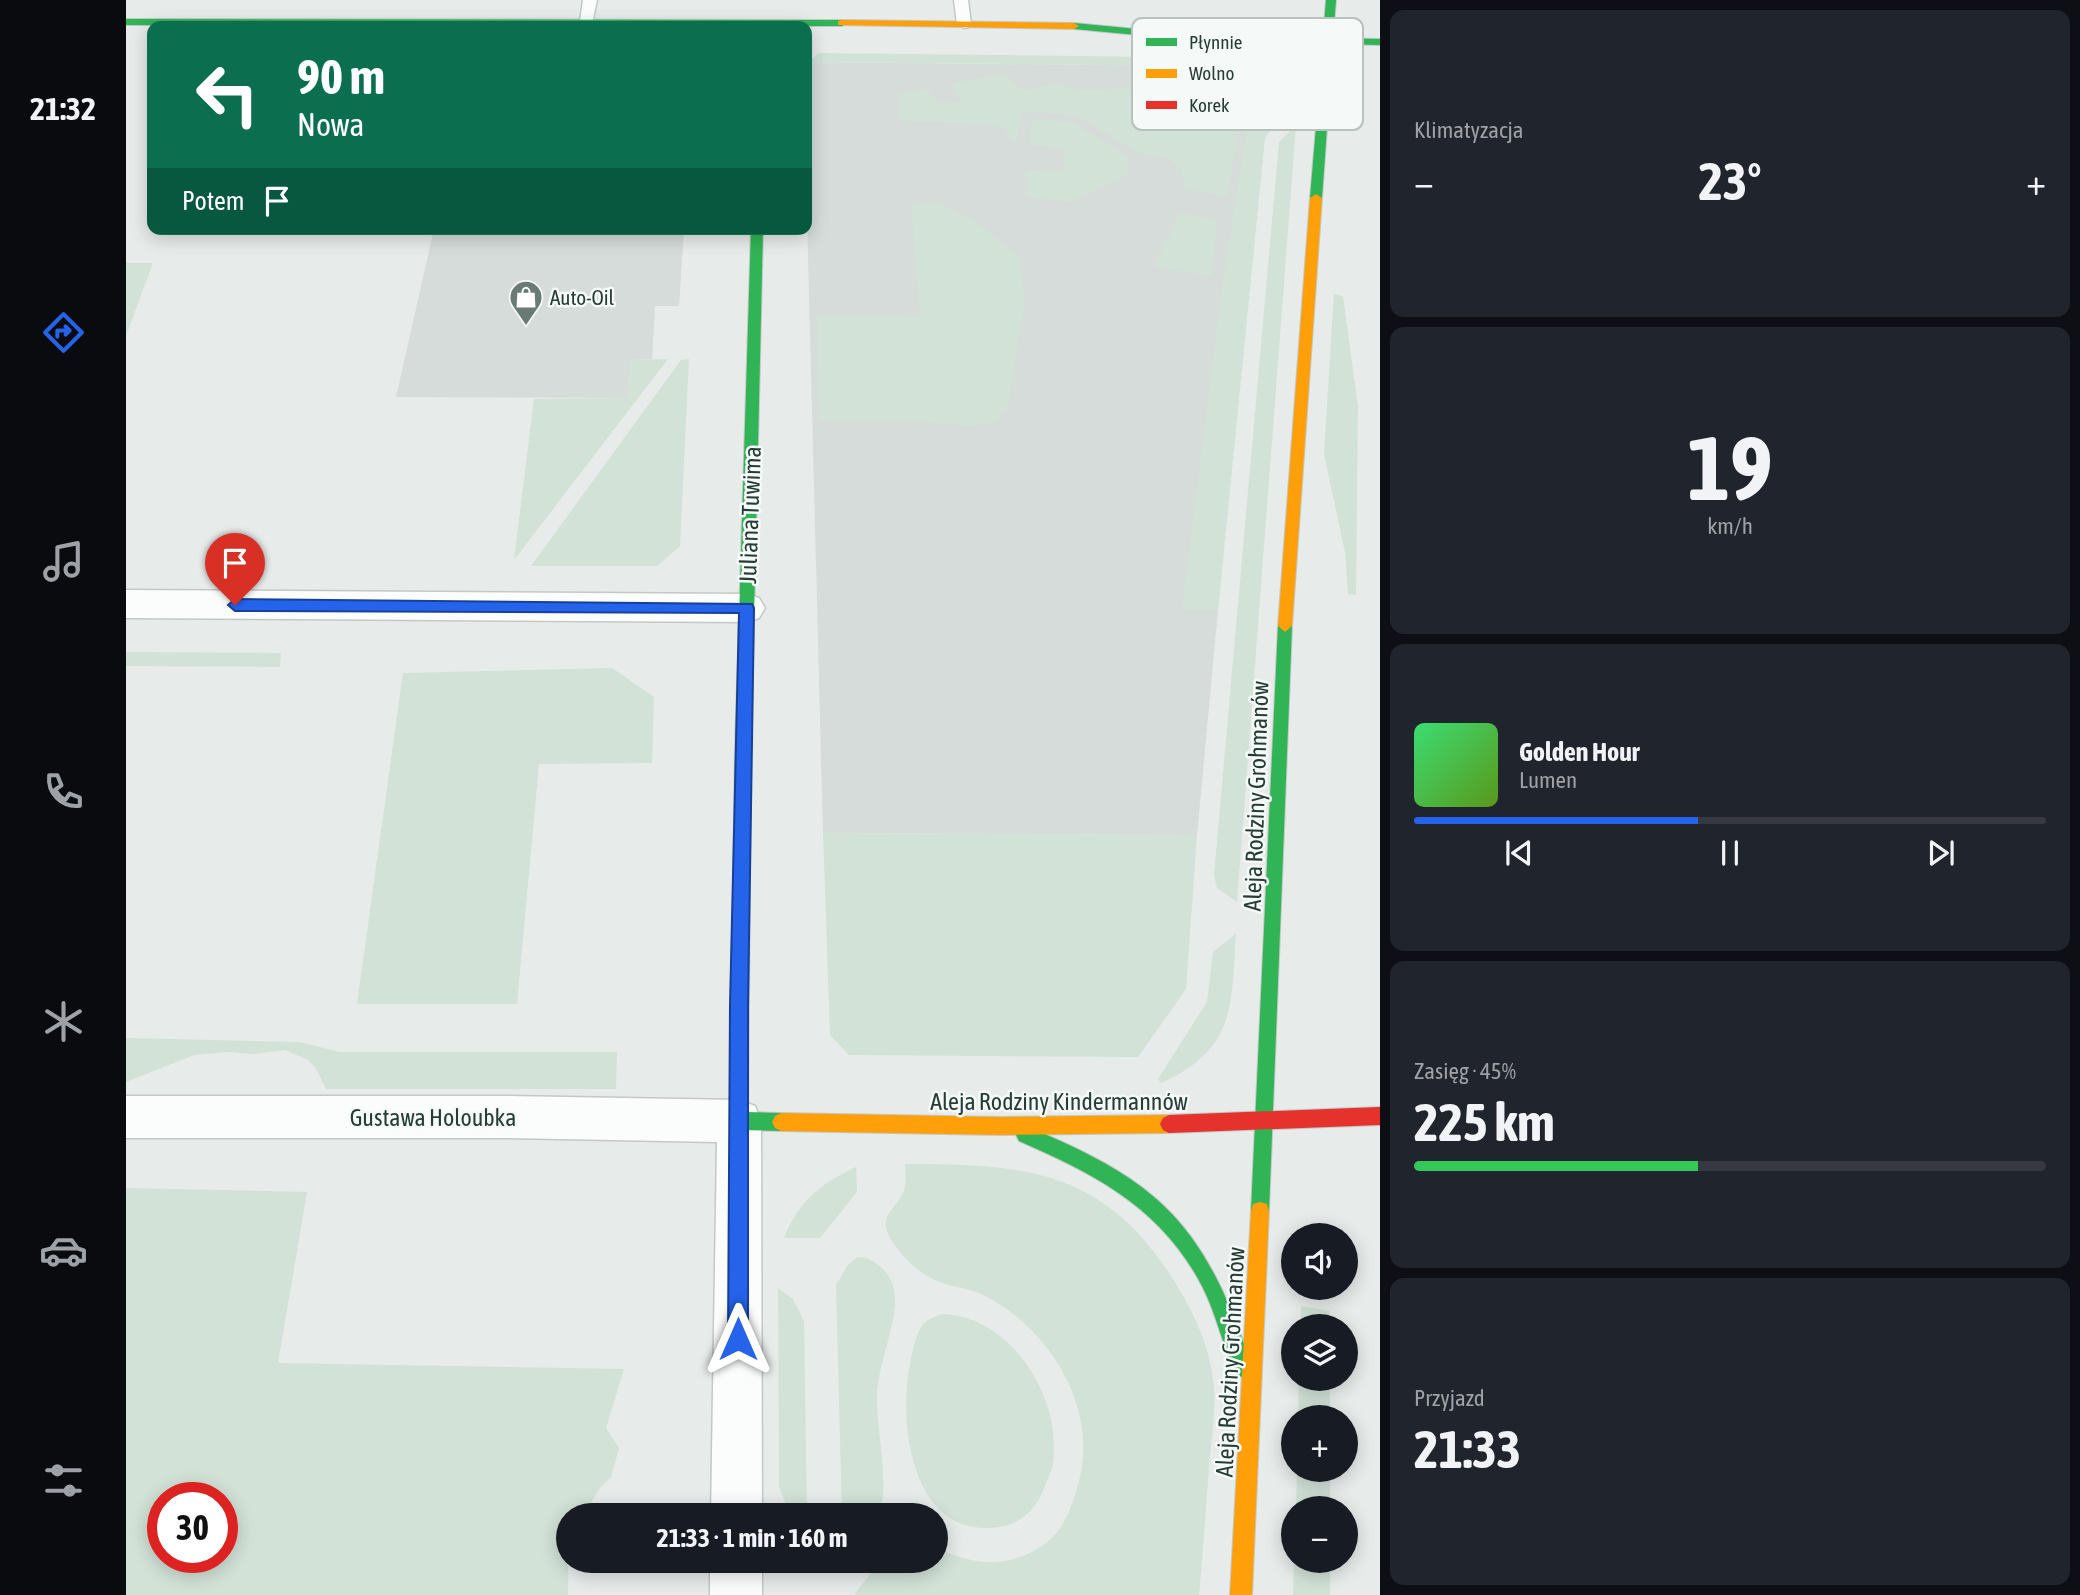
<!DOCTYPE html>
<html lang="pl">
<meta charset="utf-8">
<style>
body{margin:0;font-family:"Asap Condensed",sans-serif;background:#20242c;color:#f1f3f6;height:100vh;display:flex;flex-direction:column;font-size:26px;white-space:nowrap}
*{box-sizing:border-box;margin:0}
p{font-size:23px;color:#9ea1a6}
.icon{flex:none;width:38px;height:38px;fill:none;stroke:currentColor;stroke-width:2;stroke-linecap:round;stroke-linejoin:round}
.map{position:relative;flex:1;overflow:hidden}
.details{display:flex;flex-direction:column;gap:10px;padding:10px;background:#0d0f14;width:700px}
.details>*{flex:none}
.guide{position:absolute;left:21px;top:21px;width:665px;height:214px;border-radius:14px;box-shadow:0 4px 18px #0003;background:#0b6e4f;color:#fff;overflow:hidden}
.tools{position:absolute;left:1155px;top:1223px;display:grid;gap:14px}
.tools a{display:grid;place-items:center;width:77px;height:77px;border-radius:50%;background:#171b24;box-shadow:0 4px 18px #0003;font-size:35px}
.speed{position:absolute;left:21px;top:1482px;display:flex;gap:14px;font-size:35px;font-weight:700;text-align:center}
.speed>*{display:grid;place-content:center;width:91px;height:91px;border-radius:50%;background:#171b24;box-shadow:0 4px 18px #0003;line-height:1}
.speed .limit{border:10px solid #d22;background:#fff;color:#111}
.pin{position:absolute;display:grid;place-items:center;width:60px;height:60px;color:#fff;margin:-72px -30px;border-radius:50% 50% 50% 0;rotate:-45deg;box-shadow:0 0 7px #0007}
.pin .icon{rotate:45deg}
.me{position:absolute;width:77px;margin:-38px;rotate:0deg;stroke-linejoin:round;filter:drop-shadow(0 0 5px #0008)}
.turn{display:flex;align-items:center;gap:24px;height:147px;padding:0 35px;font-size:32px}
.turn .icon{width:91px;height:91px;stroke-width:2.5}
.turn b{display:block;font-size:49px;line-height:60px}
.then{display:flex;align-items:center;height:66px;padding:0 35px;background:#0003;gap:14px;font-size:26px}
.big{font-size:52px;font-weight:700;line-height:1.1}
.details .tile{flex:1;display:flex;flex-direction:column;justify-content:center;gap:10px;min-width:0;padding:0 24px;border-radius:14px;background:#20242c}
.details .dial{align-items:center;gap:0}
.dial b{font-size:91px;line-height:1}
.song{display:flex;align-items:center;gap:21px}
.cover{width:84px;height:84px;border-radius:10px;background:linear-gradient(135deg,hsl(140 70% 55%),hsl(90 70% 35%))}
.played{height:7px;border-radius:4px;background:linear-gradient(90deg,#2563eb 45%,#363941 45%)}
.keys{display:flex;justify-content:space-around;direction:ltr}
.heat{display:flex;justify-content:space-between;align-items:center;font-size:38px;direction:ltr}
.charge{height:10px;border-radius:5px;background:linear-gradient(90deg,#34c759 45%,#363941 0)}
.trip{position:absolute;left:430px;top:1503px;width:392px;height:70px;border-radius:35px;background:#171b24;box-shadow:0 4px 18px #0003;font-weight:700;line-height:70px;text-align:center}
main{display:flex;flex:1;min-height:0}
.menu{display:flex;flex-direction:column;width:126px;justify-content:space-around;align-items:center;background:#090b0e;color:#9ea1a6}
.menu .icon{width:49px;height:49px}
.menu .active{color:#2563eb}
.menu b{font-size:32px;color:#f1f3f6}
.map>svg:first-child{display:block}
</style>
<main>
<nav class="menu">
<b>21:32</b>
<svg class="icon active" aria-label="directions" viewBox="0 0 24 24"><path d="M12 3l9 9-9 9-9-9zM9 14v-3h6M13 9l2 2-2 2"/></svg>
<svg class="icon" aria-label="music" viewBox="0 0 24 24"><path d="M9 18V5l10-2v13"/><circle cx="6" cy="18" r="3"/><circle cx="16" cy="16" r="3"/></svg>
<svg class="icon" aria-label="phone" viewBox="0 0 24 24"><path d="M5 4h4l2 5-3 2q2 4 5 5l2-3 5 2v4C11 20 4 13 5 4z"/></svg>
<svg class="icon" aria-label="climate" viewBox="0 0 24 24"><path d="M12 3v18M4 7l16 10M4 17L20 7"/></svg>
<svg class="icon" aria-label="car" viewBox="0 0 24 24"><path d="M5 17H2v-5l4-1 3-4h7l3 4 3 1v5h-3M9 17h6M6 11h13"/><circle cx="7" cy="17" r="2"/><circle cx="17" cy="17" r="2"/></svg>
<svg class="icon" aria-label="filters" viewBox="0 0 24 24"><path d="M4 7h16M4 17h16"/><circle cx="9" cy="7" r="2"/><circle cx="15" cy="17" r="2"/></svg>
</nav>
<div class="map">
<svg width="1254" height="1595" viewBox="0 0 1254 1595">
<rect width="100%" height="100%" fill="#e7ebe9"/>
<path fill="#d5dcd9" d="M 681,62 L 1078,66 L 1127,91 L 1056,610 L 1092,610 L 1071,835 L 697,833 L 681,216 Z
M 308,229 L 558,229 L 553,306 L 529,306 L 526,359 L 505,360 L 502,398 L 270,397 Z"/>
<path fill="#d2e2d7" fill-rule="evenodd" d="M 693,53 L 1114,58 C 1139,68 1155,75 1153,104 C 1151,119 1149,126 1139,138 L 1092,610 L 1056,610 L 1097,279 L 1127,91 L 1078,66 L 682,62 Z
M 879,74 L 897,91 L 928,83 L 954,90 L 1000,88 L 1057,98 L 1060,82 L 1120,94 L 1101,197 L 1059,189 L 1055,170 L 1043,159 L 1010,152 L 952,116 L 896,111 L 891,141 L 885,140 L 879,129 L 865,124 L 773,121 L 773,94 L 800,89 L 813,103 L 836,102 L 826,83 Z
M 906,119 L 946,122 L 1002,156 L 1002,174 L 944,202 L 901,197 L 902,170 L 937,172 L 938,148 L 903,145 Z
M 1170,125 L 1111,902 L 1091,888 L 1088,875 L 1153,142 Z
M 815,203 L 857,227 L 893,258 L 899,299 L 882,405 L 871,422 L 844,427 L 787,420 L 693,420 L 691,316 L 794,317 L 785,206 Z
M 1054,213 L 1091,220 L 1086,276 L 1028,267 Z
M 0,263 L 27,263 L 0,336 Z
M 1208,294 L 1217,296 L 1232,407 L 1230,595 L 1222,594 L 1219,552 L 1198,454 Z
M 542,359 L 388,560 L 408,399 L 502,398 L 505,360 Z
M 563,359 L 554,546 L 531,566 L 405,566 L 555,360 Z
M 0,652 L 155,653 L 154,667 L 0,666 Z
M 486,668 L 528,697 L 526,763 L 413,764 L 391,1004 L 231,1004 L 277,673 Z
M 697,833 L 1071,835 L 1060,989 L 1012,1057 L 723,1055 L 704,1035 Z
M 1110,934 C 1105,1007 1110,1049 1035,1083 L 1032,1079 L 1081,1002 L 1087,952 Z
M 0,1038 L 173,1042 L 214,1052 L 491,1052 L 490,1089 L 200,1089 L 189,1067 L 182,1060 L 159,1050 L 127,1054 L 101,1052 L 68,1055 L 0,1082 Z
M 779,1164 C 899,1164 977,1169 1047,1279 C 1068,1313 1085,1347 1088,1388 C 1090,1414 1085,1441 1083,1467 C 1080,1510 1077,1552 1073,1595 L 728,1595 L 754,1561 L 810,1561 L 810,1547 C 836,1561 868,1568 897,1556 C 932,1542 942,1520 952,1485 C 974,1410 925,1330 859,1296 C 847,1289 832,1288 819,1284 C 797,1277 779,1261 766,1241 C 749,1214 771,1211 778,1190 C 781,1183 779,1171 779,1164 Z
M 730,1167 L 731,1192 L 694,1238 L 658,1238 C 672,1202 695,1183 730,1167 Z
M 0,1188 L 181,1192 L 152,1363 L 498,1369 L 480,1428 L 493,1448 L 485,1477 L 474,1488 L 457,1515 L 443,1516 L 442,1595 L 0,1595 ZM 37,1498 L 96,1498 L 96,1558 L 37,1558 Z
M 731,1257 C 749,1257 765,1273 768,1290 C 774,1318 751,1365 751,1397 C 750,1428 765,1490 752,1515 L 716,1515 L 710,1285 L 722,1265 Z
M 652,1288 L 667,1299 L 678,1321 L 681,1515 L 664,1515 L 653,1487 Z
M 1175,1306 L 1204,1311 L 1204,1326 L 1175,1326 Z
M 816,1314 C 885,1316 936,1397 927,1463 C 926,1471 921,1480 918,1488 C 912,1506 897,1522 878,1526 C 790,1545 772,1431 783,1370 C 786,1355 788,1337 797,1324 C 802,1319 809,1317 816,1314 Z
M 1173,1379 L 1204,1379 L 1204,1417 L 1172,1417 Z
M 1171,1470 L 1204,1470 L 1204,1508 L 1170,1508 Z
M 1168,1561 L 1204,1561 L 1204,1595 L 1167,1595 Z"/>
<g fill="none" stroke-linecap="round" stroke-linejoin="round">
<defs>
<path id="lane" d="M 457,0 L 471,0 L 466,24 L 456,24 L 454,21 Z
M 828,0 L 842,0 L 845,24 L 843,27 L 838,28 L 831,24 Z"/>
<path id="street" d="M 0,590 L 621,594 L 633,598 L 639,608 L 633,618 L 621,622 L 0,618 Z
M 0,1096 L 379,1096 L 613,1100 L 629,1106 L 635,1121 L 636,1516 L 585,1516 L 591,1142 L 379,1138 L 0,1138 Z
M 584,1561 L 636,1561 L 636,1595 L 584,1595 Z"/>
<path id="fast" d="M 1200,0 L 1210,0 L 1207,38 L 1254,39 L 1254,45 L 1207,44 L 1196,198 L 1190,202 L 1184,198 L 1197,44 L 1064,40 L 948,29 L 943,26 L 948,23 L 1064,34 L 1197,37 Z
M 0,19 L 716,20 L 721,23 L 716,26 L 0,25 Z
M 625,229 L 637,229 L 625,748 L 622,1112 L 655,1113 L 661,1116 L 664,1122 L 661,1128 L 655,1131 L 613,1130 L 607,1127 L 604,1121 L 609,748 Z
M 1159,620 L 1166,626 L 1143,1211 L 1141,1218 L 1134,1220 L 1127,1218 L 1125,1211 L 1152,626 Z
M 899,1126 C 1037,1182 1079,1226 1126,1367 L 1123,1374 L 1116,1377 L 1109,1374 C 1097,1346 1091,1316 1077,1288 C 1037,1209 971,1175 893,1141 L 890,1135 L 893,1129 Z"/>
<path id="slow" d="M 716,20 L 948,23 L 953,26 L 948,29 L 712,25 L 712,21 Z
M 1190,194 L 1196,198 L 1166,626 L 1159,632 L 1152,626 L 1184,198 Z
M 655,1113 L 874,1117 L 1043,1115 L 1049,1118 L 1052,1124 L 1049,1130 L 1043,1133 L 874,1135 L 655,1131 L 649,1128 L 646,1122 L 649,1116 Z
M 1134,1202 L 1141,1204 L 1143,1211 L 1126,1595 L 1104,1595 L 1125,1211 L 1127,1204 Z"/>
<path id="jam" d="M 1254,1107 L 1254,1125 L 1043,1133 L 1037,1130 L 1034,1124 L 1037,1118 L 1043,1115 Z"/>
</defs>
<use href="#lane" stroke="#c4c8c6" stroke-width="3"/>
<use href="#street" stroke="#c4c8c6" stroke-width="3"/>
<use href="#fast" stroke="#c2c8c6" stroke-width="2"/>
<use href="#slow" stroke="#c2c8c6" stroke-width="2"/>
<use href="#jam" stroke="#c2c8c6" stroke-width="2"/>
<use href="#lane" fill="#fbfcfc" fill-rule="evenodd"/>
<use href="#street" fill="#fbfcfc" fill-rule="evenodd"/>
<use href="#fast" fill="#30b455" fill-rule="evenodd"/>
<use href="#slow" fill="#ff9f0a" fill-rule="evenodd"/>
<use href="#jam" fill="#e5322d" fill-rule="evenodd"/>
</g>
<path fill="#2563eb" stroke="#184099" stroke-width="2" d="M 109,599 L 626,604 L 628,608 L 622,1006 L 622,1339 L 619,1346 L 612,1349 L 605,1346 L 602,1339 L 604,1006 L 613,613 L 109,611 L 102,605 Z"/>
<defs>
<symbol id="shop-pin" viewBox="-11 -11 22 30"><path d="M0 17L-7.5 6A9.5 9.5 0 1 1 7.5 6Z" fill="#6a7a75" stroke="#f5f9f7"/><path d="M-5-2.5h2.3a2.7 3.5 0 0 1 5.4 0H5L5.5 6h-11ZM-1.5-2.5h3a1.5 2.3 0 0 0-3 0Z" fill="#fff"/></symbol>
</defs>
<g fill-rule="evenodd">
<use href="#shop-pin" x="381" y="278" width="38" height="52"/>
</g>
<g text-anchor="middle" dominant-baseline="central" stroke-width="5" stroke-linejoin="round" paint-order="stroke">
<g font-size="21" fill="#263d37" stroke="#f5f9f7" text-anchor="start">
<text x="424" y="297">Auto-Oil</text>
</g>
<g font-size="24" fill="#263d37" stroke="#f5f9f7">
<text transform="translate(624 515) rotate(-88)">Juliana Tuwima</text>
<text transform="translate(1130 796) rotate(-88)">Aleja Rodziny Grohmanów</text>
<text x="933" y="1101">Aleja Rodziny Kindermannów</text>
<text x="307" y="1117">Gustawa Holoubka</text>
<text transform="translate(1104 1362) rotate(-87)">Aleja Rodziny Grohmanów</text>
</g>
</g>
<rect x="1006" y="18" width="231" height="112" rx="10" fill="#f5f9f7" stroke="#b7c1bd" stroke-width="2"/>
<rect x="1020" y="38" width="31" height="8" fill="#30b455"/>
<rect x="1020" y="69" width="31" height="9" fill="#ff9f0a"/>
<rect x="1020" y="101" width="31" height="8" fill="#e5322d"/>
<g font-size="19" fill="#263d37">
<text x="1063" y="49">Płynnie</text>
<text x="1063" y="80">Wolno</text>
<text x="1063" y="112">Korek</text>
</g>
</svg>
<div class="tools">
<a><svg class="icon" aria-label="sound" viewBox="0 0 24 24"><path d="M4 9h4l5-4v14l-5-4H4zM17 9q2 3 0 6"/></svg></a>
<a><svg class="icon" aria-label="layers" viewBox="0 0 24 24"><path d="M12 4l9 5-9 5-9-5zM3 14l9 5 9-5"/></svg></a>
<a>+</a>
<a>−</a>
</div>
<div class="speed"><div class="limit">30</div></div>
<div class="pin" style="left:109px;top:605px;background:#d93025"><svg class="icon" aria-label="arrive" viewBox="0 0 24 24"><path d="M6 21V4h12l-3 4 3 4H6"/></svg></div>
<svg class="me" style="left:612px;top:1339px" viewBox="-20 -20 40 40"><path d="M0-17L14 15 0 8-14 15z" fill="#2563eb" stroke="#fff" stroke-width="4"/></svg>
<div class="trip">21:33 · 1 min · 160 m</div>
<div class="guide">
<div class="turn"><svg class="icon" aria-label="left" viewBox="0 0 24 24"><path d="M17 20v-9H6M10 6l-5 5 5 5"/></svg><div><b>90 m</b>Nowa</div></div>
<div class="then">Potem<svg class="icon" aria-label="arrive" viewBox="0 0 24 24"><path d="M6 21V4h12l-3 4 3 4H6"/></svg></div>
</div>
</div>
<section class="details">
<div class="tile"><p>Klimatyzacja</p>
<div class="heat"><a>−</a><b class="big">23°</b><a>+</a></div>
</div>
<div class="tile dial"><b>19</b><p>km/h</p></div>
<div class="tile">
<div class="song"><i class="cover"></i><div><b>Golden Hour</b><p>Lumen</p></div></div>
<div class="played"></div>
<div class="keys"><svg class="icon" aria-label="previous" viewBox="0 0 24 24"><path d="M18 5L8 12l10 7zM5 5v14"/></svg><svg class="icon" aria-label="pause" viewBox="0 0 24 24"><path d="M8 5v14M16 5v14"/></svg><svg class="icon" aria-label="next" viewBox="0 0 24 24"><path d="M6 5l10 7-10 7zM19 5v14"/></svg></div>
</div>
<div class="tile"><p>Zasięg · 45%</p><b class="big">225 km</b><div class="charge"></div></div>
<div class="tile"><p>Przyjazd</p><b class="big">21:33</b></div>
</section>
</main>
